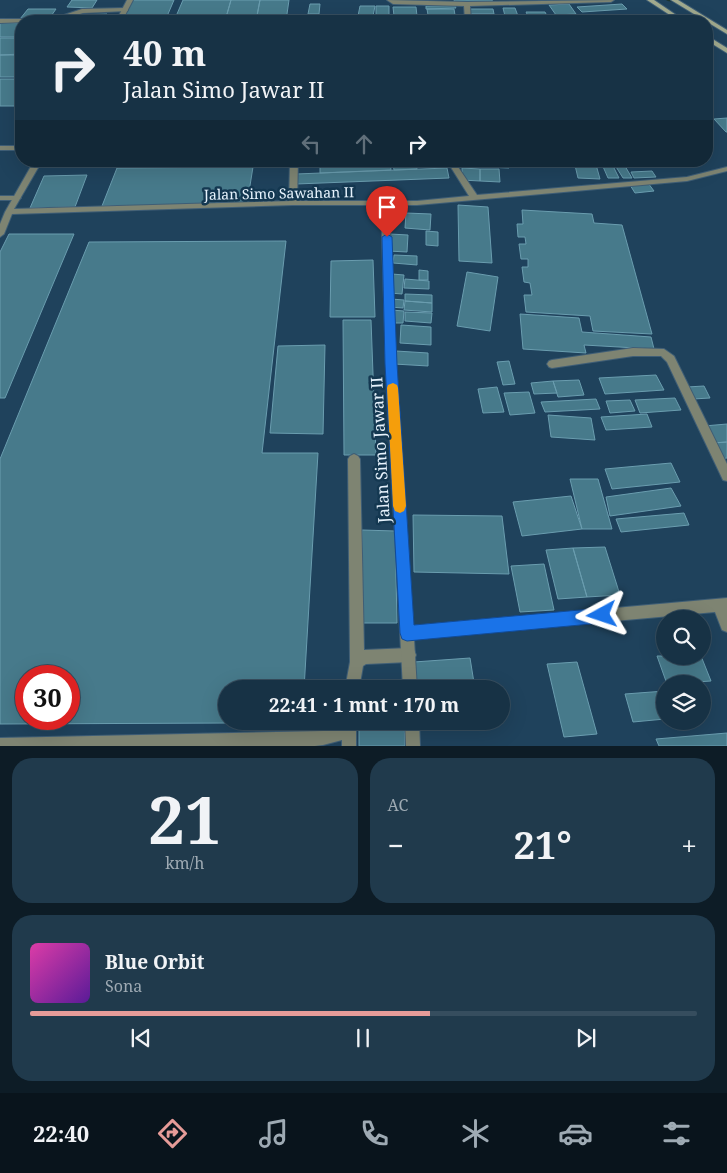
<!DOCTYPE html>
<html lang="id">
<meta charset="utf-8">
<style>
body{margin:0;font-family:"Noto Serif",serif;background:#203a4c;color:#f1f3f6;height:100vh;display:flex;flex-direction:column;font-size:19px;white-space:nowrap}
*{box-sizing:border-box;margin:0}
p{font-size:16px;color:#9eaab3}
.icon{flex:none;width:28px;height:28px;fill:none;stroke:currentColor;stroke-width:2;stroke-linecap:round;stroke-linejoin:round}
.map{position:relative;height:746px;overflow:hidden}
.side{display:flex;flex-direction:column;gap:12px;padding:12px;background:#0d1c26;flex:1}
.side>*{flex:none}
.top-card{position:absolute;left:15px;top:15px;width:698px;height:152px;border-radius:20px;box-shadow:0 5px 20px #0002,0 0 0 1px #364d5e;background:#173245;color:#f1f3f6;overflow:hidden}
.controls{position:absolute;left:656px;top:610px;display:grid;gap:10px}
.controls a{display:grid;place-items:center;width:55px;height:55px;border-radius:50%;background:#173245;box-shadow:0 5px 20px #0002,0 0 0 1px #364d5e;font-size:25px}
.speed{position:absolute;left:15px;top:665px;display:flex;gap:10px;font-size:25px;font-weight:700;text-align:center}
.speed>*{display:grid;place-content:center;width:65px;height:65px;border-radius:50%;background:#173245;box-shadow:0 5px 20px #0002,0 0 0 1px #364d5e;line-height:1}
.speed .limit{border:8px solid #d22;background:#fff;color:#111}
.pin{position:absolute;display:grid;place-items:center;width:42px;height:42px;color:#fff;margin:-51px -21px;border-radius:50% 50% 50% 0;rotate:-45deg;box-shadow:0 0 5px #0007}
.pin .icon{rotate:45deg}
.me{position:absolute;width:55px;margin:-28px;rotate:265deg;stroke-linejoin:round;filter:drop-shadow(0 0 4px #0008)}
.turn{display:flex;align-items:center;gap:18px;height:105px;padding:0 25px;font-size:22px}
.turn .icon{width:65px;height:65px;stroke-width:2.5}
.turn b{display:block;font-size:35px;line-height:42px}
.lanes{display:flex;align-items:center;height:48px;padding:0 25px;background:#0003;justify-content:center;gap:25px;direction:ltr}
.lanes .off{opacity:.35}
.big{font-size:38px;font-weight:700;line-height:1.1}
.side .tile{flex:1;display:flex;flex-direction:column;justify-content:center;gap:8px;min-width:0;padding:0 18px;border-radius:20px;background:#203a4c}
.side .dial{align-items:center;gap:0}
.dial b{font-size:65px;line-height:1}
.song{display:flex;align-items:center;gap:15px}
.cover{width:60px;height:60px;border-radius:8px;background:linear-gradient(135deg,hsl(320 70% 55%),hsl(270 70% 35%))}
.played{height:5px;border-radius:2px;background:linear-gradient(90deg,#e69b98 60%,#364d5e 60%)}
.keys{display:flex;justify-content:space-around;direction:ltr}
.heat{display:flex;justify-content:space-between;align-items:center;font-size:28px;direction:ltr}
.side .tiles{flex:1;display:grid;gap:12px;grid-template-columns:1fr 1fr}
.tile:last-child{grid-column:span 2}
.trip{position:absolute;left:218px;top:680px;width:292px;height:50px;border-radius:25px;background:#173245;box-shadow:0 5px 20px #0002,0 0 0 1px #364d5e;font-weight:700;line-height:50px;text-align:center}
.dock{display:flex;height:80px;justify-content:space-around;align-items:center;background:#09141c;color:#9eaab3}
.dock .icon{width:35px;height:35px}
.dock .active{color:#e69b98}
.dock b{font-size:22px;color:#f1f3f6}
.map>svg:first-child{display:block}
</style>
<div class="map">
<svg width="727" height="746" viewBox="0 0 727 746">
<rect width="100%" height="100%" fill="#1f425c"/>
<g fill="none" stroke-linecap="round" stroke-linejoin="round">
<path fill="#1b332f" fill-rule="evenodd" d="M 666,0 L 678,0 C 675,2 669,2 666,0 Z"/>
</g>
<path fill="#477a8b" stroke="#6a9daf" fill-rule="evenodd" d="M 72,0 L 97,0 L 92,8 L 67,7 Z
M 132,0 L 174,0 L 165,21 L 121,21 Z
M 183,0 L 231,0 L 225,21 L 174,21 Z
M 231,0 L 260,0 L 256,21 L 225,21 Z
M 260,0 L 289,0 L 286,21 L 256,21 Z
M 454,0 L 492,0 L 493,3 L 455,3 Z
M 310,4 L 320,4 L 319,14 L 308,14 Z
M 569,4 L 576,14 L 556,15 L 549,5 Z
M 622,4 L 627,9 L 582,12 L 577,7 Z
M 360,6 L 375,6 L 372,21 L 357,21 Z
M 376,6 L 389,6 L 389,15 L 376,15 Z
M 426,6 L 455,6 L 456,8 L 426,9 Z
M 393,7 L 416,7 L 417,16 L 394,16 Z
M 503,8 L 515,8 L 518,16 L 505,16 Z
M 28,9 L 56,9 L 49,19 L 20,19 Z
M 427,9 L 454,9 L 455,15 L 428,15 Z
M 469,9 L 493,9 L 494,14 L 470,14 Z
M 526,12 L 545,12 L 547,16 L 528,16 Z
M 107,14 L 103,21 L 66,21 L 70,15 Z
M 308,16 L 352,17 L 351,21 L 306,21 Z
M 478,16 L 517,16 L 518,21 L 480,21 Z
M 547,16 L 550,21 L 523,21 L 520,18 Z
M 645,16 L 650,21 L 624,21 L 621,18 Z
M 396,17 L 423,17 L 424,21 L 397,21 Z
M 424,17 L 451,17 L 452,21 L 425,21 Z
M 579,17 L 582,21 L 559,21 L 557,18 Z
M 0,23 L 21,23 L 21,37 L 0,37 Z
M 0,38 L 21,38 L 21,54 L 0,55 Z
M 0,55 L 21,55 L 21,77 L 0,77 Z
M 0,79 L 21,79 L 21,96 L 15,106 L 0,106 Z
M 727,118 L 727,132 L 726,132 L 714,119 Z
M 162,161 L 270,161 L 269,165 L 160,166 Z
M 390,161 L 391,170 L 320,173 L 320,164 Z
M 460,161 L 508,161 L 509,168 L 460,166 Z
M 574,161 L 595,161 L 600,179 L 578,178 Z
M 622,161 L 632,178 L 623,178 L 613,162 Z
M 631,161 L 684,161 L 685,162 L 655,167 L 651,163 L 633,165 Z
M 416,162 L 417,169 L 394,170 L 393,163 Z
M 601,162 L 611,162 L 619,178 L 608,178 Z
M 253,167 L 247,204 L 102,206 L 117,168 Z
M 447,168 L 449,178 L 296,184 L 296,174 Z
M 462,168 L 480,169 L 480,181 L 462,180 Z
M 480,169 L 499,169 L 500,182 L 480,181 Z
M 652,171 L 656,177 L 634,178 L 631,172 Z
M 87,175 L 75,207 L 30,208 L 44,176 Z
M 648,183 L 654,191 L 635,193 L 630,185 Z
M 458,205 L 488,207 L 492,263 L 459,261 Z
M 522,210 L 592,214 L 594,223 L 622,225 L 652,334 L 593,331 L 590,316 L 526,312 L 524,295 L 532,295 L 530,283 L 524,282 L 522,267 L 528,267 L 528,259 L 521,259 L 519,244 L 526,244 L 525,237 L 518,237 L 517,224 L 523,224 Z
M 406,213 L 431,214 L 430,230 L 405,228 Z
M 426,231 L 438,232 L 438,246 L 426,245 Z
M 9,234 L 74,234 L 5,398 L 0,398 L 0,252 Z
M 390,234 L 408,235 L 407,252 L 388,251 Z
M 286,241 L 262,453 L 318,453 L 304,689 L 226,689 L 226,721 L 233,721 L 232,723 L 0,724 L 0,459 L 89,242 ZM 26,676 L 69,676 L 69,719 L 26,719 Z
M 394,255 L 417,256 L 417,265 L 393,263 Z
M 373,260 L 375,317 L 330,317 L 331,261 Z
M 419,270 L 428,271 L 428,280 L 419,280 Z
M 467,272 L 498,277 L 490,331 L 457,326 Z
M 392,274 L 404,275 L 402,294 L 390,293 Z
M 405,279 L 429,281 L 429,289 L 404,288 Z
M 405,294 L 432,295 L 432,303 L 405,301 Z
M 391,299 L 404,300 L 403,308 L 390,307 Z
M 405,301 L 432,303 L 432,312 L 404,310 Z
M 391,310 L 404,311 L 403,323 L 390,323 Z
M 405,312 L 432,313 L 431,323 L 405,321 Z
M 520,314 L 579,318 L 582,332 L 651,337 L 654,349 L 584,345 L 586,353 L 523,349 Z
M 343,320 L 371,320 L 376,455 L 344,455 Z
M 401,325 L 431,327 L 431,345 L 400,343 Z
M 325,345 L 323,434 L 270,433 L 278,346 Z
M 396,351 L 428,353 L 428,366 L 394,364 Z
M 509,361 L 515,384 L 503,385 L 497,362 Z
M 656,375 L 664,390 L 605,394 L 599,378 Z
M 579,380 L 584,395 L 558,397 L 553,381 Z
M 553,381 L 557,393 L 534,394 L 531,383 Z
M 704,386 L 710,398 L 693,399 L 687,387 Z
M 497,387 L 504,412 L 483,413 L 478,389 Z
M 529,392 L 535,413 L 510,415 L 504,393 Z
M 675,398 L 681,410 L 640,413 L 635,400 Z
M 596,399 L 600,409 L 545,412 L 541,402 Z
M 630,400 L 635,411 L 610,413 L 606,401 Z
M 647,414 L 652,427 L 606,430 L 601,417 Z
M 548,415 L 591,418 L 595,440 L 551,437 Z
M 727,424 L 727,442 L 713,443 L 704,426 Z
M 727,442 L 727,458 L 720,459 L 713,443 Z
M 671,463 L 680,482 L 612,489 L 605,469 Z
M 570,479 L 598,479 L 612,529 L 582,529 Z
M 671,488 L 681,506 L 610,516 L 606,497 Z
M 571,496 L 582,529 L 522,536 L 513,502 Z
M 684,513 L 689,525 L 621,532 L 616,519 Z
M 413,515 L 502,516 L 509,574 L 414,572 Z
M 362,530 L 395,531 L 397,623 L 362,623 Z
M 605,547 L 620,595 L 587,597 L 573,548 Z
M 573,548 L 587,597 L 558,599 L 546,550 Z
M 544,564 L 554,610 L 520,612 L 511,566 Z
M 657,656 L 701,656 L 711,681 L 667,684 Z
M 470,658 L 475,689 L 417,689 L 414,662 Z
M 577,662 L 597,734 L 564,737 L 547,664 Z
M 665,691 L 665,719 L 633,722 L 625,694 Z
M 359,721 L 404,721 L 405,746 L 359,746 Z
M 727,733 L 727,746 L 659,746 L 656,739 Z"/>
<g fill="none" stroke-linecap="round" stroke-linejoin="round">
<defs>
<path id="service" d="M 125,8 L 128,10 L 127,11 L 83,13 L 57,21 L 0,23 L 0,19 L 52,19 L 82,9 Z
M 0,146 L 21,146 L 21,150 L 0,150 Z
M 290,161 L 298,161 L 297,203 L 293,205 L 289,203 Z
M 0,196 L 17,196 L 21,198 L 17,200 L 0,200 Z
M 354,454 L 358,456 L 360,459 L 364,650 L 409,648 L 414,650 L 416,655 L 414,660 L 409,662 L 366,664 L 363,666 L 359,689 L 345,689 L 350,662 L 348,459 L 350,456 Z
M 339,721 L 356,721 L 356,746 L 342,746 L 342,740 L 323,745 L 315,746 L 0,746 L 0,738 L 323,731 L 334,728 Z"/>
<path id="minor" d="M 127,0 L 133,0 L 122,21 L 116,21 Z
M 387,0 L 467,2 L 614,0 L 611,2 L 470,6 L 471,21 L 465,21 L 464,6 L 393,4 Z
M 34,161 L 42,161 L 14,209 L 293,201 L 417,201 L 469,196 L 447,161 L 454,161 L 477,195 L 687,177 L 727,167 L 727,171 L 687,181 L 417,205 L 389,205 L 396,364 L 413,626 L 727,598 L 727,632 L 722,630 L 715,612 L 414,639 L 417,689 L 403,689 L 386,364 L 381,205 L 293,205 L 12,214 L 4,234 L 0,237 L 0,224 L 5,212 Z
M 633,348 L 664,349 L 674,356 L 727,464 L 727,481 L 723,480 L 667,362 L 661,356 L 633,356 L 552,368 L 549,367 L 547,364 L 549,361 L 552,360 Z
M 405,721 L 419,721 L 420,746 L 406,746 Z"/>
<path id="secondary" d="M 647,0 L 654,0 L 685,21 L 679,21 Z
M 671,0 L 678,0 L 727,30 L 727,34 Z
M 706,35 L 727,48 L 727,53 L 706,40 Z"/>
</defs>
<use href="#service" stroke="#3f5e76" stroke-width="2"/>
<use href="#minor" stroke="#3f5e76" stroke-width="2"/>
<use href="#secondary" stroke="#3f5e76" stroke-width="2"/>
<use href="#service" fill="#7e8472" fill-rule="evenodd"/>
<use href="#minor" fill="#7e8472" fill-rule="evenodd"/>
<use href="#secondary" fill="#a1aa8e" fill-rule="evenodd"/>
</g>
<path fill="#1a73e8" stroke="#114b97" d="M 387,234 L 392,237 L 397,364 L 414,625 L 602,608 L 608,610 L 610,615 L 608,621 L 602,623 L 407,641 L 402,639 L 400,633 L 385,364 L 382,237 Z"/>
<path fill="#f59e0b" d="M 393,383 L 397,385 L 398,388 L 406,506 L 404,511 L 400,513 L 395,511 L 393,506 L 387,388 L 388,385 Z"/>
<g text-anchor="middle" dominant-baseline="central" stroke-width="5" stroke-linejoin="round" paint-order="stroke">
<g font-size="14" fill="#e7f3fd" stroke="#143851">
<text transform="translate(279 193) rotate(-1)">Jalan Simo Sawahan II</text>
</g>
<g font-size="16" fill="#e7f3fd" stroke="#143851">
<text transform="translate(380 450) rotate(-93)">Jalan Simo Jawar II</text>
</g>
</g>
</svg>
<div class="controls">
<a><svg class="icon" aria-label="search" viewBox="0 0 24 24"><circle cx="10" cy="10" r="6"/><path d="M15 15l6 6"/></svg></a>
<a><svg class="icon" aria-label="layers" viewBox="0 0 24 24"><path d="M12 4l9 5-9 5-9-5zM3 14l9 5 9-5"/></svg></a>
</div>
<div class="speed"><div class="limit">30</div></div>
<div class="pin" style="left:387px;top:237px;background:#d93025"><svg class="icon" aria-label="arrive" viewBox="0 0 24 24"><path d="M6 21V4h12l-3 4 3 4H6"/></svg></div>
<svg class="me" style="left:602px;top:615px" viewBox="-20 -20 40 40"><path d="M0-17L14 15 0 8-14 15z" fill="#1a73e8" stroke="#fff" stroke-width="4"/></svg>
<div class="trip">22:41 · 1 mnt · 170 m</div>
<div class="top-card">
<div class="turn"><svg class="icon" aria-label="right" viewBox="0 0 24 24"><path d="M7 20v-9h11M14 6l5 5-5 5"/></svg><div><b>40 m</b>Jalan Simo Jawar II</div></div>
<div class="lanes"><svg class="icon off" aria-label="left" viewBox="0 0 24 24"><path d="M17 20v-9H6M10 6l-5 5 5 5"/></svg><svg class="icon off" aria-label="ahead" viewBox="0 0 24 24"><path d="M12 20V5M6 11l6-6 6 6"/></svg><svg class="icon" aria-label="right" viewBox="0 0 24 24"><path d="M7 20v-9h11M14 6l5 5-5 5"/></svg></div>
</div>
</div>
<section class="side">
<div class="tiles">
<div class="tile dial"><b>21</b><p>km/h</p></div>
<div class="tile"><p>AC</p>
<div class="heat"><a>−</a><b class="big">21°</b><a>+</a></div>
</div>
<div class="tile">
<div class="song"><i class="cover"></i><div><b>Blue Orbit</b><p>Sona</p></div></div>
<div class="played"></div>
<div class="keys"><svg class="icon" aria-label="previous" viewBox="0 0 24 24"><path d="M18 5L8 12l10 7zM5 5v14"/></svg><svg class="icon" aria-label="pause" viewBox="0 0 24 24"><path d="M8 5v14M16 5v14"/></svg><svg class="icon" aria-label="next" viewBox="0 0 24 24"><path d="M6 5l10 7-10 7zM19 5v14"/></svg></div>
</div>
</div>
</section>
<nav class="dock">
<b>22:40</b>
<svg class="icon active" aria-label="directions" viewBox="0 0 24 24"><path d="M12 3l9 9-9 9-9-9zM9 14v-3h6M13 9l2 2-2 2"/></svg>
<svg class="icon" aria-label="music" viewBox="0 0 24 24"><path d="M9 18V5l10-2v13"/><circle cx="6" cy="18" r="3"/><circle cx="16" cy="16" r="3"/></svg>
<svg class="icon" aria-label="phone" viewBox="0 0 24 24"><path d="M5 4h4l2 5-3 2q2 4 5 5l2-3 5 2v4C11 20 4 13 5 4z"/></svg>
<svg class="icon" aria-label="climate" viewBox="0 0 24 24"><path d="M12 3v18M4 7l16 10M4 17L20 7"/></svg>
<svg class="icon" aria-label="car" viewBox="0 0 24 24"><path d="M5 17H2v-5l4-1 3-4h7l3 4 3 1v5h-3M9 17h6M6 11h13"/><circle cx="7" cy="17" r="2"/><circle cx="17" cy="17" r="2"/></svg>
<svg class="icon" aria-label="filters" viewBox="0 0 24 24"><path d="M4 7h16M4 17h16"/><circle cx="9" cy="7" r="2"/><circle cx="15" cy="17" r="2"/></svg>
</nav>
